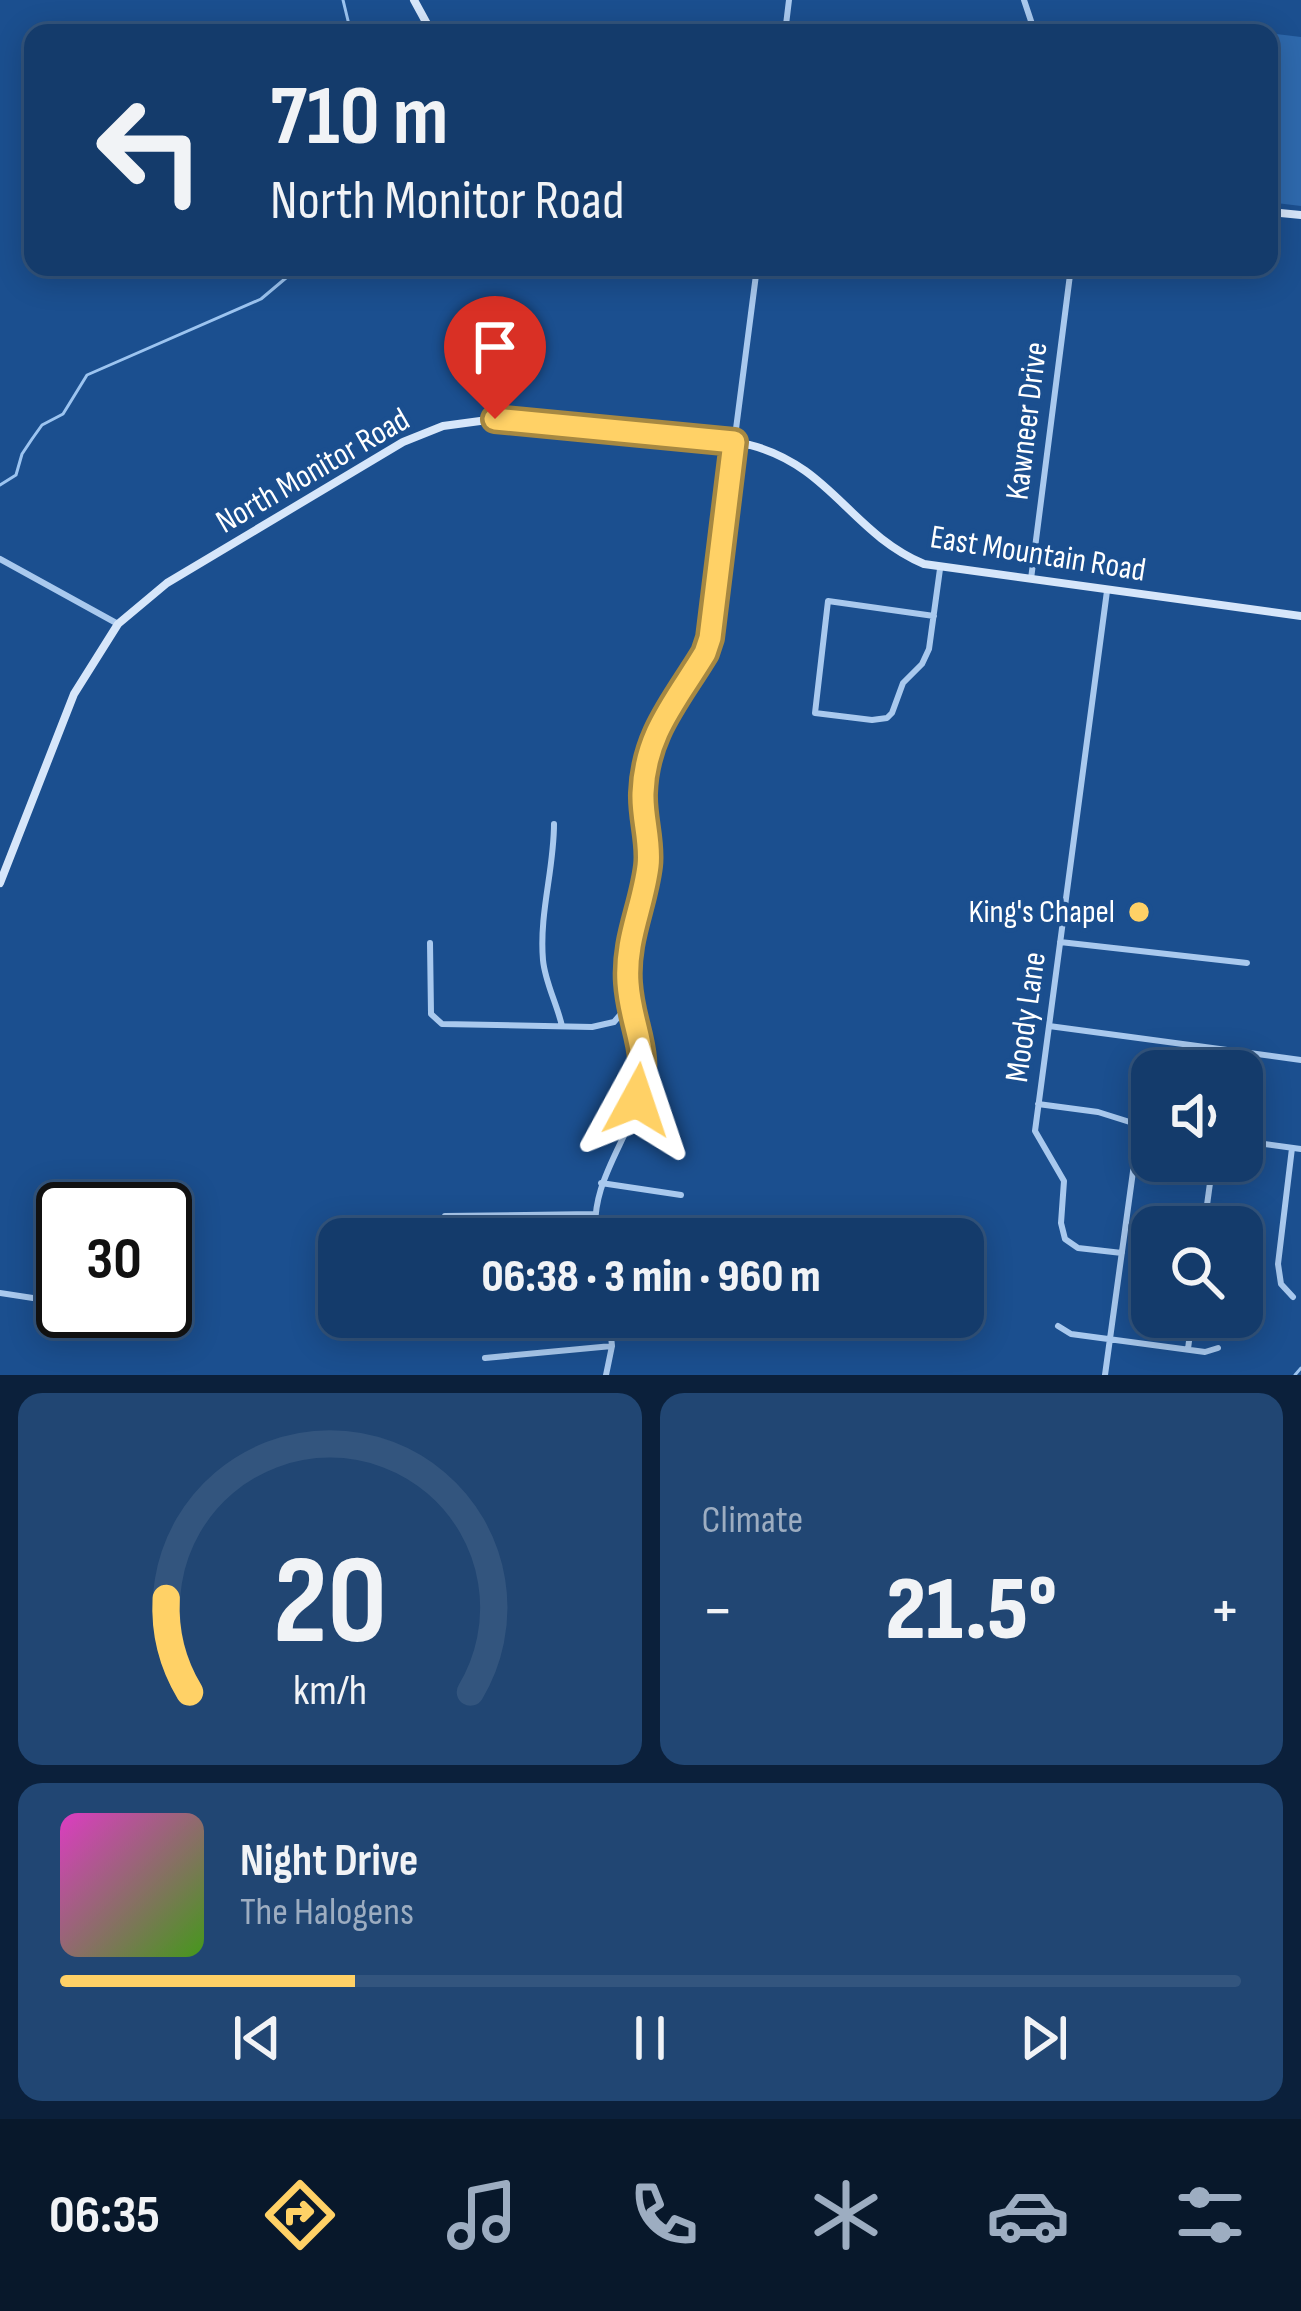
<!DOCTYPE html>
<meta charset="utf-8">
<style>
body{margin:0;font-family:"Sofia Sans Condensed",sans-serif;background:#214673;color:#f1f3f6;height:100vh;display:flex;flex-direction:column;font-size:45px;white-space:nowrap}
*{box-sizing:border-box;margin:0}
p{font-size:39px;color:#9dadc1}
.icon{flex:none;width:66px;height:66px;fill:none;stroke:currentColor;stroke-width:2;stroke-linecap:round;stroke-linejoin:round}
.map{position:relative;height:1375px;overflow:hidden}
.details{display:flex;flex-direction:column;gap:18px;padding:18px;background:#0b203b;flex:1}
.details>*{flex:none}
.top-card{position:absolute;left:24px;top:24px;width:1254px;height:252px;border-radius:24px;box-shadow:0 6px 30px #0003,0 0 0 3px #33557e;background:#143b6b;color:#f1f3f6;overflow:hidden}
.fabs{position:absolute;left:1131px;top:1050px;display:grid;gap:24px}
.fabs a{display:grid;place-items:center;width:132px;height:132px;border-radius:24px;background:#143b6b;box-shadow:0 6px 30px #0003,0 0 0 3px #33557e;font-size:60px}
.speed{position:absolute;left:36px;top:1182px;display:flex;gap:24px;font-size:60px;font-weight:700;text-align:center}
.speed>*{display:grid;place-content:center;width:156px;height:156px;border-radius:50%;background:#143b6b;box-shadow:0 6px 30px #0003,0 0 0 3px #33557e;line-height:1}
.speed .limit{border:6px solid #111;border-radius:18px;background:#fff;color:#111}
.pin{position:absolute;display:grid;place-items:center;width:102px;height:102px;color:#fff;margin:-123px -51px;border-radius:50% 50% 50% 0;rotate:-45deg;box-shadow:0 0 12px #0007}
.pin .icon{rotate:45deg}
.me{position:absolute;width:132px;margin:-66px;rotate:5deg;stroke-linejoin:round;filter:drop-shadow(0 0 9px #0008)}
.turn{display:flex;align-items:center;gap:42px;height:252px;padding:0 48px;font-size:54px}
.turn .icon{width:156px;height:156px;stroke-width:2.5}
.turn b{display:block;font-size:84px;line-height:102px}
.big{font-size:90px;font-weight:800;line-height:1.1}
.details .card{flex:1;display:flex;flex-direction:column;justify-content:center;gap:18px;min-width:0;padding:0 42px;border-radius:24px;background:#214673}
.details .dial{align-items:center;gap:0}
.dial svg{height:312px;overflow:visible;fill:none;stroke:#33557e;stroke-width:7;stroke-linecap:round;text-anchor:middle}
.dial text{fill:#f1f3f6;stroke:none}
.song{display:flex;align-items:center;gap:36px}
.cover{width:144px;height:144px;border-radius:18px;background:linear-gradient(135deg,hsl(310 70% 55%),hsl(100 70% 35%))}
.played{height:12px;border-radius:6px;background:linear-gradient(90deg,#ffd166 25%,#33557e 25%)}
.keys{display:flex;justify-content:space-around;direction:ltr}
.heat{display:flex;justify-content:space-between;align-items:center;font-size:66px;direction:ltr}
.details .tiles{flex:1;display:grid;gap:18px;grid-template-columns:1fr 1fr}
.card:last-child{grid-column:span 2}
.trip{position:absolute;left:318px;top:1218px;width:666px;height:120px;border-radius:24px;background:#143b6b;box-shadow:0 6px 30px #0003,0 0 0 3px #33557e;font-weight:800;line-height:120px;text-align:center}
.menu{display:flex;height:192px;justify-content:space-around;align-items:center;background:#08182b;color:#9dadc1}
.menu .icon{width:84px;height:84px}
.menu .active{color:#ffd166}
.menu b{font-size:54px;color:#f1f3f6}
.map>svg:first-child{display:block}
</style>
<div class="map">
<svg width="1301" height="1375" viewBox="0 0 1301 1375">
<rect width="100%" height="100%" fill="#1b4f8f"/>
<path fill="#2e69ad" d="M 1176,22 L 1301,37 L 1301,206 L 1269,202 L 1269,33 L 1175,33 Z"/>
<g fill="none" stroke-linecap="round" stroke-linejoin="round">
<path stroke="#9cc4f0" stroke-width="3" d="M 343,0 L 351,33
M 0,485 L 16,475 L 22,454 L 32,439 L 42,425 L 63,414 L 87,375 L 261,299 L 299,267
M 1295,1375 L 1301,1368"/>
<path stroke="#a9c9ee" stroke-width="6" d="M 1024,0 L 1035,33
M 785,33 L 789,0
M 0,559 L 118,624
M 1031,579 L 1071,267
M 1107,591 L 1035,1131 L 1064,1181 L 1061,1223 L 1065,1239 L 1078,1248 L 1122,1253
M 934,616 L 828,601 L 815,713 L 872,720 L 887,718 L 892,713 L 903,683 L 922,664 L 929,649 L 940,569
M 554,824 C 554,870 539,913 543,960 C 545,982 557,1004 562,1026
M 1060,942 L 1247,963
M 430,943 L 431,1014 L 442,1024 L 592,1027 L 614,1022 L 631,1002
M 1049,1026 L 1301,1060
M 1038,1104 L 1098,1112 L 1152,1129
M 1242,1141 L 1301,1149
M 1292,1148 L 1278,1264 L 1281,1284 L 1293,1297
M 601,1183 L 681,1195
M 445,1216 L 594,1214
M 1204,1227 L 1213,1161
M 596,1239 C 588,1176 638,1133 644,1074 C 647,1042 630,1015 628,984 C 625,940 643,908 648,867 C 651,842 642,818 643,793 C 645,734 675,702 705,653 L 709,637 L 757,267
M 0,1293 L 59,1302
M 1058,1326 L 1071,1334 L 1205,1352 L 1218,1348
M 1188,1349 L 1192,1317
M 485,1358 L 612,1346
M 606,1375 L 612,1346 L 609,1317
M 1105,1375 L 1139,1128"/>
<path stroke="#d6e6fa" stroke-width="8" d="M 414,0 L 432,33
M 1269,212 L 1301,215
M 0,883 L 74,694 L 118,624 L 167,583 L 403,442 L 443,426 L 495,419 L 750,445 C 831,466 851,533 924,564 L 1301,616"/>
</g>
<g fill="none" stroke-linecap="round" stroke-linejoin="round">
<defs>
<path id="route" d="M 495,419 L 734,442 L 710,638 L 705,653 C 676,701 645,734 643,793 C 642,818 651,842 648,866 C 643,907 625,939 628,983 C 631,1029 652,1051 637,1100"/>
</defs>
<use href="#route" stroke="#a68842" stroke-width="30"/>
<use href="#route" stroke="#ffd166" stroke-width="21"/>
</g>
<circle fill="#ffd166" stroke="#1b4f8f" stroke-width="4.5" cx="1139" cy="912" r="12"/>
<g text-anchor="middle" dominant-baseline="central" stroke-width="9" stroke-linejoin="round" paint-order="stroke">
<g font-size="33" fill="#fff" stroke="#1b4f8f">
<text transform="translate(1027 421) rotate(-83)">Kawneer Drive</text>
<text transform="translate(313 471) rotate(-30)">North Monitor Road</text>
<text transform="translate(1038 554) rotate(9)">East Mountain Road</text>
<text transform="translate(1026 1017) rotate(-82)">Moody Lane</text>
</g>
<g font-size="33" fill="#fff" stroke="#1b4f8f" text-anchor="end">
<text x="1115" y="912">King's Chapel</text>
</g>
</g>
</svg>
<div class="fabs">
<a><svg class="icon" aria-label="sound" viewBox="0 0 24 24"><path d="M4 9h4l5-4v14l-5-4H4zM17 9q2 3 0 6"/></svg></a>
<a><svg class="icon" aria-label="search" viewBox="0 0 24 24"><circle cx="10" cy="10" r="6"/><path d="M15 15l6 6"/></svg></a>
</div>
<div class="speed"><div class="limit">30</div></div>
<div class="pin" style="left:495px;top:419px;background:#d93025"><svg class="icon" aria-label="arrive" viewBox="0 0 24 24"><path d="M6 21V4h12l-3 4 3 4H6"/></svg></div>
<svg class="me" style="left:637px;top:1100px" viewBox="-20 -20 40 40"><path d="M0-17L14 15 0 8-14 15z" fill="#ffd166" stroke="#fff" stroke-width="4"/></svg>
<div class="trip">06:38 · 3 min · 960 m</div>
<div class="top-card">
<div class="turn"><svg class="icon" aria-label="left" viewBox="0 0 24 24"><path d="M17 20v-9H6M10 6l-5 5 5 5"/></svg><div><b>710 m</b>North Monitor Road</div></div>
</div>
</div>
<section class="details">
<div class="tiles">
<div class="card dial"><svg viewBox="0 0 100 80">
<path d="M14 69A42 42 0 1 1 86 69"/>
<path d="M14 69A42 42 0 0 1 8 45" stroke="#ffd166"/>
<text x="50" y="56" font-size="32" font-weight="700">20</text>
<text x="50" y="72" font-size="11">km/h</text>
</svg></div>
<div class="card"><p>Climate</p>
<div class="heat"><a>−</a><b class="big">21.5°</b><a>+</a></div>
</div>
<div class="card">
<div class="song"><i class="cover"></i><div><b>Night Drive</b><p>The Halogens</p></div></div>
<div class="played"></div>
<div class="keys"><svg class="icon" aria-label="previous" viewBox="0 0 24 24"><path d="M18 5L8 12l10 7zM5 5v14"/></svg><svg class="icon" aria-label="pause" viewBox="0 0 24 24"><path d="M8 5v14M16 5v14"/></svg><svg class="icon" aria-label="next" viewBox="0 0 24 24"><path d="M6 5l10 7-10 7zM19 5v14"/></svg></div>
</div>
</div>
</section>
<nav class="menu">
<b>06:35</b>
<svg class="icon active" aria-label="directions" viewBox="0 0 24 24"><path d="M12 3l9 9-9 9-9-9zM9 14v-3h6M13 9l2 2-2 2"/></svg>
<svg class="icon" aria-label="music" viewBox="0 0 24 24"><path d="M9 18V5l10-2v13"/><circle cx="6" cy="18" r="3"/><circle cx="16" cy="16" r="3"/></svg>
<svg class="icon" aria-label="phone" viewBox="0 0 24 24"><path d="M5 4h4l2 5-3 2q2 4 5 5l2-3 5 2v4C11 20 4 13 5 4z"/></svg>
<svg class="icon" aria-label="climate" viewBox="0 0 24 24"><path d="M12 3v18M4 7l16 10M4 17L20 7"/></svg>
<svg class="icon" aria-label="car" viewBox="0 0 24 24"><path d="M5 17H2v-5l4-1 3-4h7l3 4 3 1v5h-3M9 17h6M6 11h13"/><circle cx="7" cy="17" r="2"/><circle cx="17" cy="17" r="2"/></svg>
<svg class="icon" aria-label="filters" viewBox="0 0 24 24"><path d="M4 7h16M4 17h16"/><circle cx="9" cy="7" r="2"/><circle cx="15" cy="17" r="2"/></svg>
</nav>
